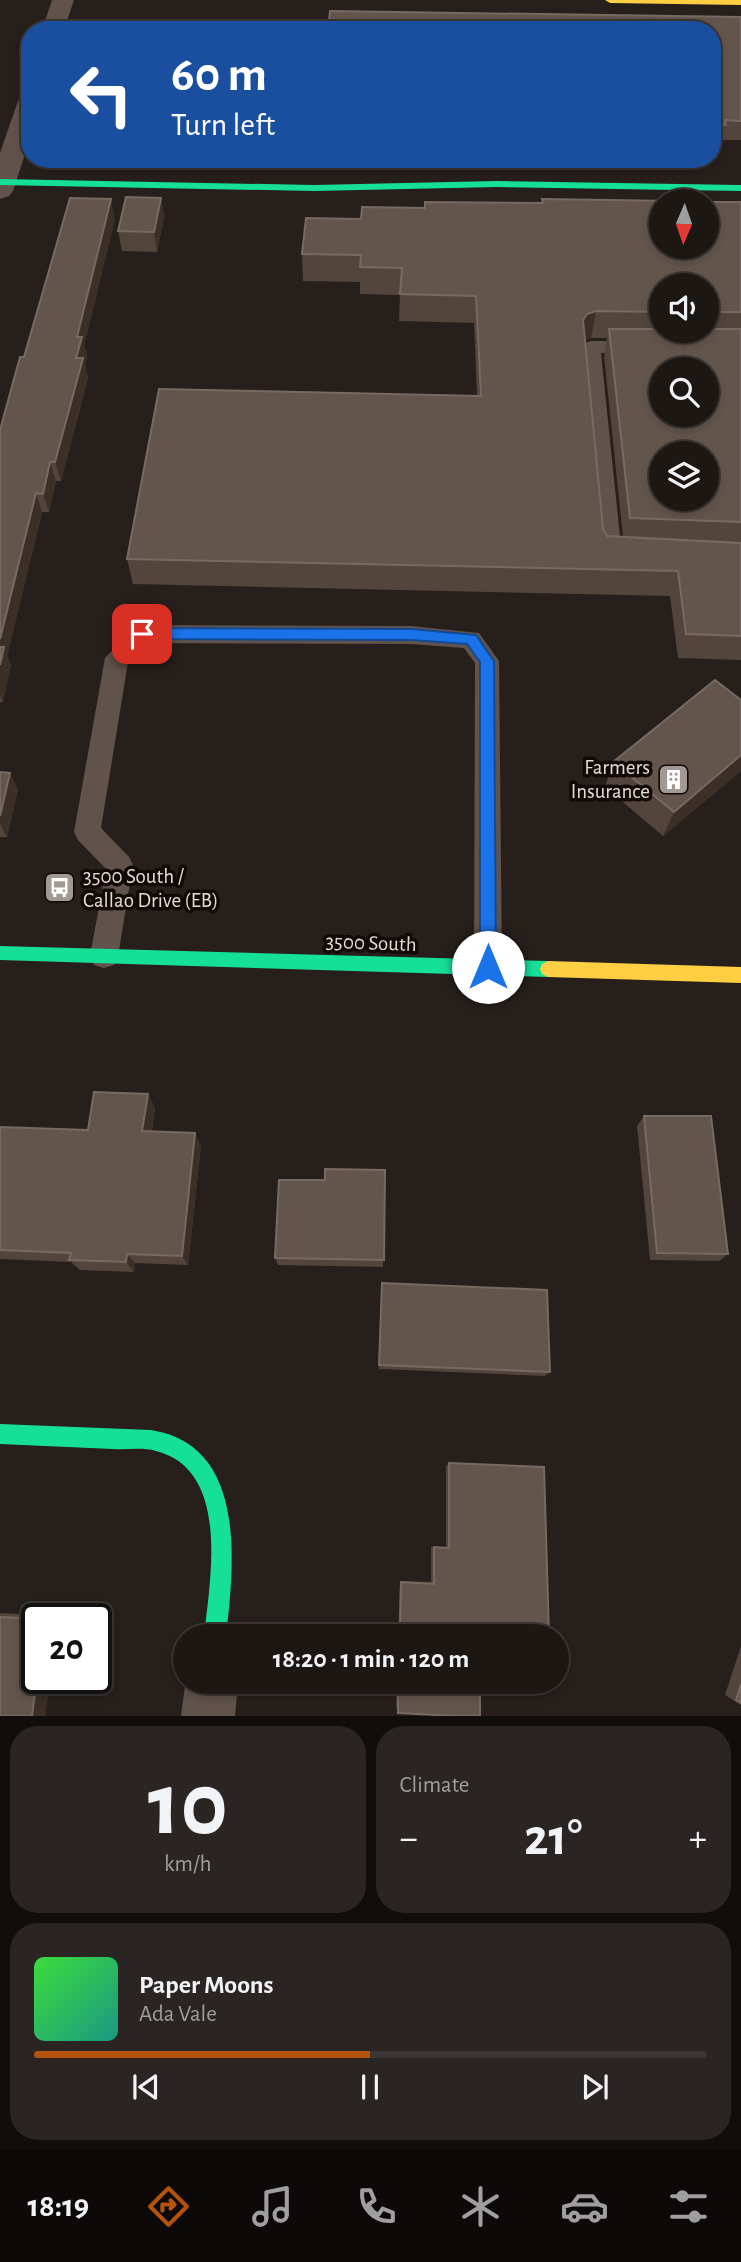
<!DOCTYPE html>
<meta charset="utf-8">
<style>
body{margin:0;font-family:"Alegreya Sans",sans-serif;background:#2a2422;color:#f1f3f6;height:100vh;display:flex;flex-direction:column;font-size:26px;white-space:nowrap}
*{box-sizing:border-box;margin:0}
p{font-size:23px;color:#a09fa0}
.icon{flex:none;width:38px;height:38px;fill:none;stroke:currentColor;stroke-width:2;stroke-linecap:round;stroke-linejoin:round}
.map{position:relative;height:1716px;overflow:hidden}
.sheet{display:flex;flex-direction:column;gap:10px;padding:10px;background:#100d0b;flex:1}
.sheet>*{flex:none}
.hud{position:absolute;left:21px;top:21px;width:700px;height:147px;border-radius:28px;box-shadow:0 4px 10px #0003,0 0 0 2px #3b3634;background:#1a4fa0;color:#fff;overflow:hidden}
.needle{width:46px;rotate:182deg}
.fabs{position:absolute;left:649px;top:189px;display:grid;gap:14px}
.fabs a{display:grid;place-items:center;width:70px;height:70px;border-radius:50%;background:#1d1714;box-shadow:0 4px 10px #0003,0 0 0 2px #3b3634;font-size:35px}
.speed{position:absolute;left:21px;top:1603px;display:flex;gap:14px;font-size:35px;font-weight:700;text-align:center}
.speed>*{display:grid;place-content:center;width:91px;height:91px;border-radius:50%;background:#1d1714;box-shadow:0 4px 10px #0003,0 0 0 2px #3b3634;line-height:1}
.speed .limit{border:4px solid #111;border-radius:10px;background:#fff;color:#111}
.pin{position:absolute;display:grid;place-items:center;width:60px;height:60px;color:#fff;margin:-30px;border-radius:14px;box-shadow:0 4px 10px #0006}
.me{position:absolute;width:77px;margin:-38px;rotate:0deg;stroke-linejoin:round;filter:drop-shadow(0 0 5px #0008)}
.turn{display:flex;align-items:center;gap:24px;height:147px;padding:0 35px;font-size:32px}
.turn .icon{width:91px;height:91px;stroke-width:2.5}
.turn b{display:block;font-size:49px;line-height:60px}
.big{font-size:52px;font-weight:700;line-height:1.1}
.sheet .widget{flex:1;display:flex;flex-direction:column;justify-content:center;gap:10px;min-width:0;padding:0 24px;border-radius:28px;background:#2a2422}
.sheet .dial{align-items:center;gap:0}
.dial b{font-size:91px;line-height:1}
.song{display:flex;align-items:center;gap:21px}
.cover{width:84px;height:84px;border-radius:10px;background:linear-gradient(135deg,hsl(120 70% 55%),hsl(170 70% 35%))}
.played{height:7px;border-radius:4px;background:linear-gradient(90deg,#b45309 50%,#3b3634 50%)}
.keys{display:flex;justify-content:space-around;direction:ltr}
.heat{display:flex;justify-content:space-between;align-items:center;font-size:38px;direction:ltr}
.sheet .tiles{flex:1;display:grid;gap:10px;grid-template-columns:1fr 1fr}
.widget:last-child{grid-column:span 2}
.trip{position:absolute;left:173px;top:1624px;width:396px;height:70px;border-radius:35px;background:#1d1714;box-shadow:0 4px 10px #0003,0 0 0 2px #3b3634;font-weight:700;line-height:70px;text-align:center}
.menu{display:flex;height:112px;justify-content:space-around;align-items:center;background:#0c0908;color:#a09fa0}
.menu .icon{width:49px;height:49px}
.menu .on{color:#b45309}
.menu b{font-size:32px;color:#f1f3f6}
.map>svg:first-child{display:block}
</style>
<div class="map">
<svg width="741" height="1716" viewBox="0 0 741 1716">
<rect width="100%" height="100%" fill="#271f1b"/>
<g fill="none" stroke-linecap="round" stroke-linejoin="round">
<path fill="#61534b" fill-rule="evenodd" d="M 591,341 L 641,341 L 648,343 L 651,347 L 648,351 L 601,353 L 621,546 L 637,549 L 640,555 L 637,561 L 629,563 L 603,560 L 600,554 L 581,347 L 584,343 Z
M 142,625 L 411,626 L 479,633 L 499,661 L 502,967 L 498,976 L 488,980 L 478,976 L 474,967 L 475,663 L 464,648 L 411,644 L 148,643 L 128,662 L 101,828 L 129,857 L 133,865 L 118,956 L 114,965 L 104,968 L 94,965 L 90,956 L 106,869 L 78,840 L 74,832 L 105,658 L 134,628 Z"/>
<path fill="#61534b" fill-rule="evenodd" d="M 52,0 L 74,0 L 64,30 L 42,30 Z
M 30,94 L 30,139 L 13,191 L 9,196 L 0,199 L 0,153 L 18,101 L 21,96 Z
M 186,1678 L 186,1682 L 238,1682 L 235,1716 L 181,1716 Z"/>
<path fill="#16e098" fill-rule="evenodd" d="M 0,179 L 314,185 L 497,181 L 741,185 L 741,191 L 497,187 L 314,191 L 0,185 Z
M 0,946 L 548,961 L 554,964 L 556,969 L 554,974 L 548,977 L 0,960 Z
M 0,1424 L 151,1430 C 248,1445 234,1565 226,1636 L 204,1636 C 210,1580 231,1470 156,1451 C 142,1447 127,1450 113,1449 C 75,1447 38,1446 0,1444 Z"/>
<path fill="#ffcf43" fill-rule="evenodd" d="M 605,0 L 741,0 L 741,5 L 610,3 Z
M 548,961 L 741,967 L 741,983 L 548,977 L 542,974 L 540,969 L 542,964 Z"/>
</g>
<path fill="#53443c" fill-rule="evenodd" d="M 741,17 L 741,140 L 722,140 L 721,145 L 712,145 L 712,30 Z
M 161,198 L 164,218 L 157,252 L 122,251 L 118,231 Z
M 542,199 L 741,202 L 741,660 L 678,658 L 670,596 L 133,584 L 127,559 L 477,396 L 474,323 L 399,321 L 400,295 L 360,294 L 360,282 L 303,281 L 302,254 L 361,219 L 424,208 L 542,203 ZM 662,285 L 707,285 L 707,331 L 662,331 ZM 591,338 L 607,338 L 604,356 L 623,537 L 607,536 L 603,529 L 585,340 Z
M 115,219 L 84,345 L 87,356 L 85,364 L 88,378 L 61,481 L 56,481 L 49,512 L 42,512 L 7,656 L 11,665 L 3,702 L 0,702 L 0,430 L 24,357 Z
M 741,700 L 741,771 L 663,836 L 605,787 L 613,762 Z
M 0,772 L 18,789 L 7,837 L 0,837 Z
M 148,1094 L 155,1108 L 152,1131 L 195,1133 L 201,1146 L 188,1265 L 135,1263 L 134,1272 L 80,1270 L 71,1262 L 0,1259 L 0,1127 L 88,1130 Z
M 644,1116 L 728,1254 L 719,1261 L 650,1260 L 637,1126 Z
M 385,1170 L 383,1267 L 278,1265 L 275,1258 L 325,1180 Z
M 382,1283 L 550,1372 L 545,1376 L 379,1369 Z
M 449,1463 L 549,1636 L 398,1636 L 400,1581 L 431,1582 L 431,1547 L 446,1547 L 446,1466 Z
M 0,1613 L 59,1616 L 58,1619 L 37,1619 L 50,1678 L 45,1716 L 0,1716 Z
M 741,1646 L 741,1705 L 725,1695 Z
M 397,1682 L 480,1682 L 398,1713 L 396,1705 Z"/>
<path fill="#3b2f28" d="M 161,198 L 164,218 L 157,252 L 154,232 Z
M 111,199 L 115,219 L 84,345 L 87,356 L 85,364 L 88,378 L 61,481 L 55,462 L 76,358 L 77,337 Z
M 596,311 L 591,338 L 582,341 L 583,320 L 587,314 Z
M 50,462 L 56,481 L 49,512 L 43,494 Z
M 36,493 L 42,512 L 7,656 L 11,665 L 3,702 L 0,695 L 0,639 Z
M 741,755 L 741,771 L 663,836 L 674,812 Z
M 10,773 L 18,789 L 7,837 L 0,824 L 0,816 Z
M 148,1094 L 155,1108 L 150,1144 L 142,1131 Z
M 195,1133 L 201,1146 L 188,1265 L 182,1256 Z
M 127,1254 L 135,1263 L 134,1272 L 126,1262 Z
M 59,1616 L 58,1619 L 47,1619 Z
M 37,1678 L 50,1678 L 45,1716 L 32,1716 Z"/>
<path fill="#63554c" stroke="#776a62" stroke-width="2" fill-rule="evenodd" d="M 330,11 L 741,17 L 741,121 L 725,120 L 726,125 L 712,125 L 712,30 L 328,30 Z
M 126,197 L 161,198 L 154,232 L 118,231 Z
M 70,198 L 111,199 L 77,337 L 82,337 L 76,358 L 83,358 L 55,462 L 50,462 L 43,494 L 36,493 L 0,639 L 0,430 L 20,357 L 24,357 Z
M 542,199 L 741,202 L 741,312 L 707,312 L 707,285 L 662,285 L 662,312 L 596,311 L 587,314 L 583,320 L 603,529 L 607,536 L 741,543 L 741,636 L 686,634 L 678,571 L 127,559 L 159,389 L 481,396 L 476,296 L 400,294 L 402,268 L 360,267 L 361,255 L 302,254 L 306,218 L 361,219 L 362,207 L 425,208 L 425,202 L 543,203 ZM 662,201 L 707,201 L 707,247 L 662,247 Z
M 609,329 L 662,329 L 662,331 L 707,331 L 707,329 L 741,329 L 741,522 L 630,518 ZM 662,369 L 707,369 L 707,415 L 662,415 ZM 662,453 L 707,453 L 707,499 L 662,499 Z
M 0,647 L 4,647 L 0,665 Z
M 715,680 L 741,700 L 741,755 L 674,812 L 613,762 Z
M 0,772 L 10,773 L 0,816 Z
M 94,1092 L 148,1094 L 142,1131 L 195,1133 L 182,1256 L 127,1254 L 126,1262 L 69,1260 L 71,1253 L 0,1250 L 0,1127 L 88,1130 Z
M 644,1116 L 711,1116 L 728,1254 L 657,1253 Z
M 325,1169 L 385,1170 L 384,1260 L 275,1258 L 279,1180 L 325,1180 Z
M 382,1283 L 547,1290 L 550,1372 L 379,1365 Z
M 449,1463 L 544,1467 L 549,1636 L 400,1636 L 401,1582 L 434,1584 L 434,1547 L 449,1548 Z
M 0,1617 L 39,1619 L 37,1619 L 37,1678 L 32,1716 L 0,1716 Z
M 398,1682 L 480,1682 L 480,1716 L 455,1716 L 398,1713 Z
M 741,1684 L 741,1703 L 736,1700 Z"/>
<path fill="#1a73e8" stroke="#114b97" stroke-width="2" d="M 142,628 L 411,629 L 476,635 L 494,661 L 496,967 L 494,973 L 488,975 L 482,973 L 480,967 L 480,662 L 467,644 L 411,640 L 142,639 L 135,634 Z"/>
<defs>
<symbol id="building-square" viewBox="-11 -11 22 22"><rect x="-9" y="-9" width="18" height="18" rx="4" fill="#a29994" stroke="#100906"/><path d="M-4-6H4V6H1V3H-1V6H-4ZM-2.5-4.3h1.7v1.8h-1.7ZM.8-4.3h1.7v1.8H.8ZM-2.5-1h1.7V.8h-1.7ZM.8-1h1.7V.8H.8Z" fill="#fff"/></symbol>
<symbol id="bus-square" viewBox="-11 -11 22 22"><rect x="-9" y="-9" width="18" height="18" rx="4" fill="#a29994" stroke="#100906"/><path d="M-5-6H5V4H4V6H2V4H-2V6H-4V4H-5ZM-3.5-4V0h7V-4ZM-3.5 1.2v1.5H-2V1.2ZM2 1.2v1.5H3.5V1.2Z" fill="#fff"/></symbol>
</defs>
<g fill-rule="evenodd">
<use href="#building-square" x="656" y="762" width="35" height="35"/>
<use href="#bus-square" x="42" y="870" width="35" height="35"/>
</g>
<g text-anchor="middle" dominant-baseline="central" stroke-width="7" stroke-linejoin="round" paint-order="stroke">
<g font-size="21" fill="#e5dbd5" stroke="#100906" text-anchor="end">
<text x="650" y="767">Farmers<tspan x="650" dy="24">Insurance</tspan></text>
<text x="83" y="876" text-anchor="start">3500 South /<tspan x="83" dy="24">Callao Drive (EB)</tspan></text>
</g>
<g font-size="21" fill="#e5dbd5" stroke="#100906">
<text transform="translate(371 943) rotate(2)">3500 South</text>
</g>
</g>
</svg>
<div class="fabs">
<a><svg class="needle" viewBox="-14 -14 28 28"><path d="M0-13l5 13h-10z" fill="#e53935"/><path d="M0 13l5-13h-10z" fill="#a09fa0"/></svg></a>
<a><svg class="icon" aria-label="sound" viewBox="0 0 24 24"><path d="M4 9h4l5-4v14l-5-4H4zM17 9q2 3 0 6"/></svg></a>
<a><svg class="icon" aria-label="search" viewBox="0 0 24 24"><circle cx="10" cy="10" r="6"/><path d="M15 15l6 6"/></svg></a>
<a><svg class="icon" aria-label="layers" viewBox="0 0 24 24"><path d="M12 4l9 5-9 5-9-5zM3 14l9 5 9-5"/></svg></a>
</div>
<div class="speed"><div class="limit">20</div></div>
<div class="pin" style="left:142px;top:634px;background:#d93025"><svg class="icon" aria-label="arrive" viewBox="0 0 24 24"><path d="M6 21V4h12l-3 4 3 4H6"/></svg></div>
<svg class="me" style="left:488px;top:967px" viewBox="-20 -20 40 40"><circle r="19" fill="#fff"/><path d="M0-13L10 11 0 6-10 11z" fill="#1a73e8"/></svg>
<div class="trip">18:20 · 1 min · 120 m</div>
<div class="hud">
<div class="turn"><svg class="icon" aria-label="left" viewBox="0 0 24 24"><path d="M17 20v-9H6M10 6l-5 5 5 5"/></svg><div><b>60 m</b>Turn left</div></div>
</div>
</div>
<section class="sheet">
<div class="tiles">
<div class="widget dial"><b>10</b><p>km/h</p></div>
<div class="widget"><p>Climate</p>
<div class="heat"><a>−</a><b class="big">21°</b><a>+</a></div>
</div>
<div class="widget">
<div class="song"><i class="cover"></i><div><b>Paper Moons</b><p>Ada Vale</p></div></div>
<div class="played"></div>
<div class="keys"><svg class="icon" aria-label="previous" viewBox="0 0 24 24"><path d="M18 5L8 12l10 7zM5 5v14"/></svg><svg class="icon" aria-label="pause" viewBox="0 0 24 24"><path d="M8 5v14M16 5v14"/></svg><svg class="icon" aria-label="next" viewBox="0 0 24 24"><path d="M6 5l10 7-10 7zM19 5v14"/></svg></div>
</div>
</div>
</section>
<nav class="menu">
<b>18:19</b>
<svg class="icon on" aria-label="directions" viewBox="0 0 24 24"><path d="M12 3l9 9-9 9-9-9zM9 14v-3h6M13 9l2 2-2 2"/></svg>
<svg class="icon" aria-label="music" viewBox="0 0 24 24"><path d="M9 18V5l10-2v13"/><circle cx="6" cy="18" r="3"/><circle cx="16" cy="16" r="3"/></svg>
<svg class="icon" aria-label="phone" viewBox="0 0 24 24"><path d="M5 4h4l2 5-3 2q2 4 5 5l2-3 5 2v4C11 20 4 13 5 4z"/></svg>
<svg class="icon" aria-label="climate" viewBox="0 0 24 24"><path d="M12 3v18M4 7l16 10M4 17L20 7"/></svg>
<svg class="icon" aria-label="car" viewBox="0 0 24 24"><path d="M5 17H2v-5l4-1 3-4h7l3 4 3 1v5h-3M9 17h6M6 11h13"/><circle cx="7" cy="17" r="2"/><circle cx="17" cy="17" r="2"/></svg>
<svg class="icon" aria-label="filters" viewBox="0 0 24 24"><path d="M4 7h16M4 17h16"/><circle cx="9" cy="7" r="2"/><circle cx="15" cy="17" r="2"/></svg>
</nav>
